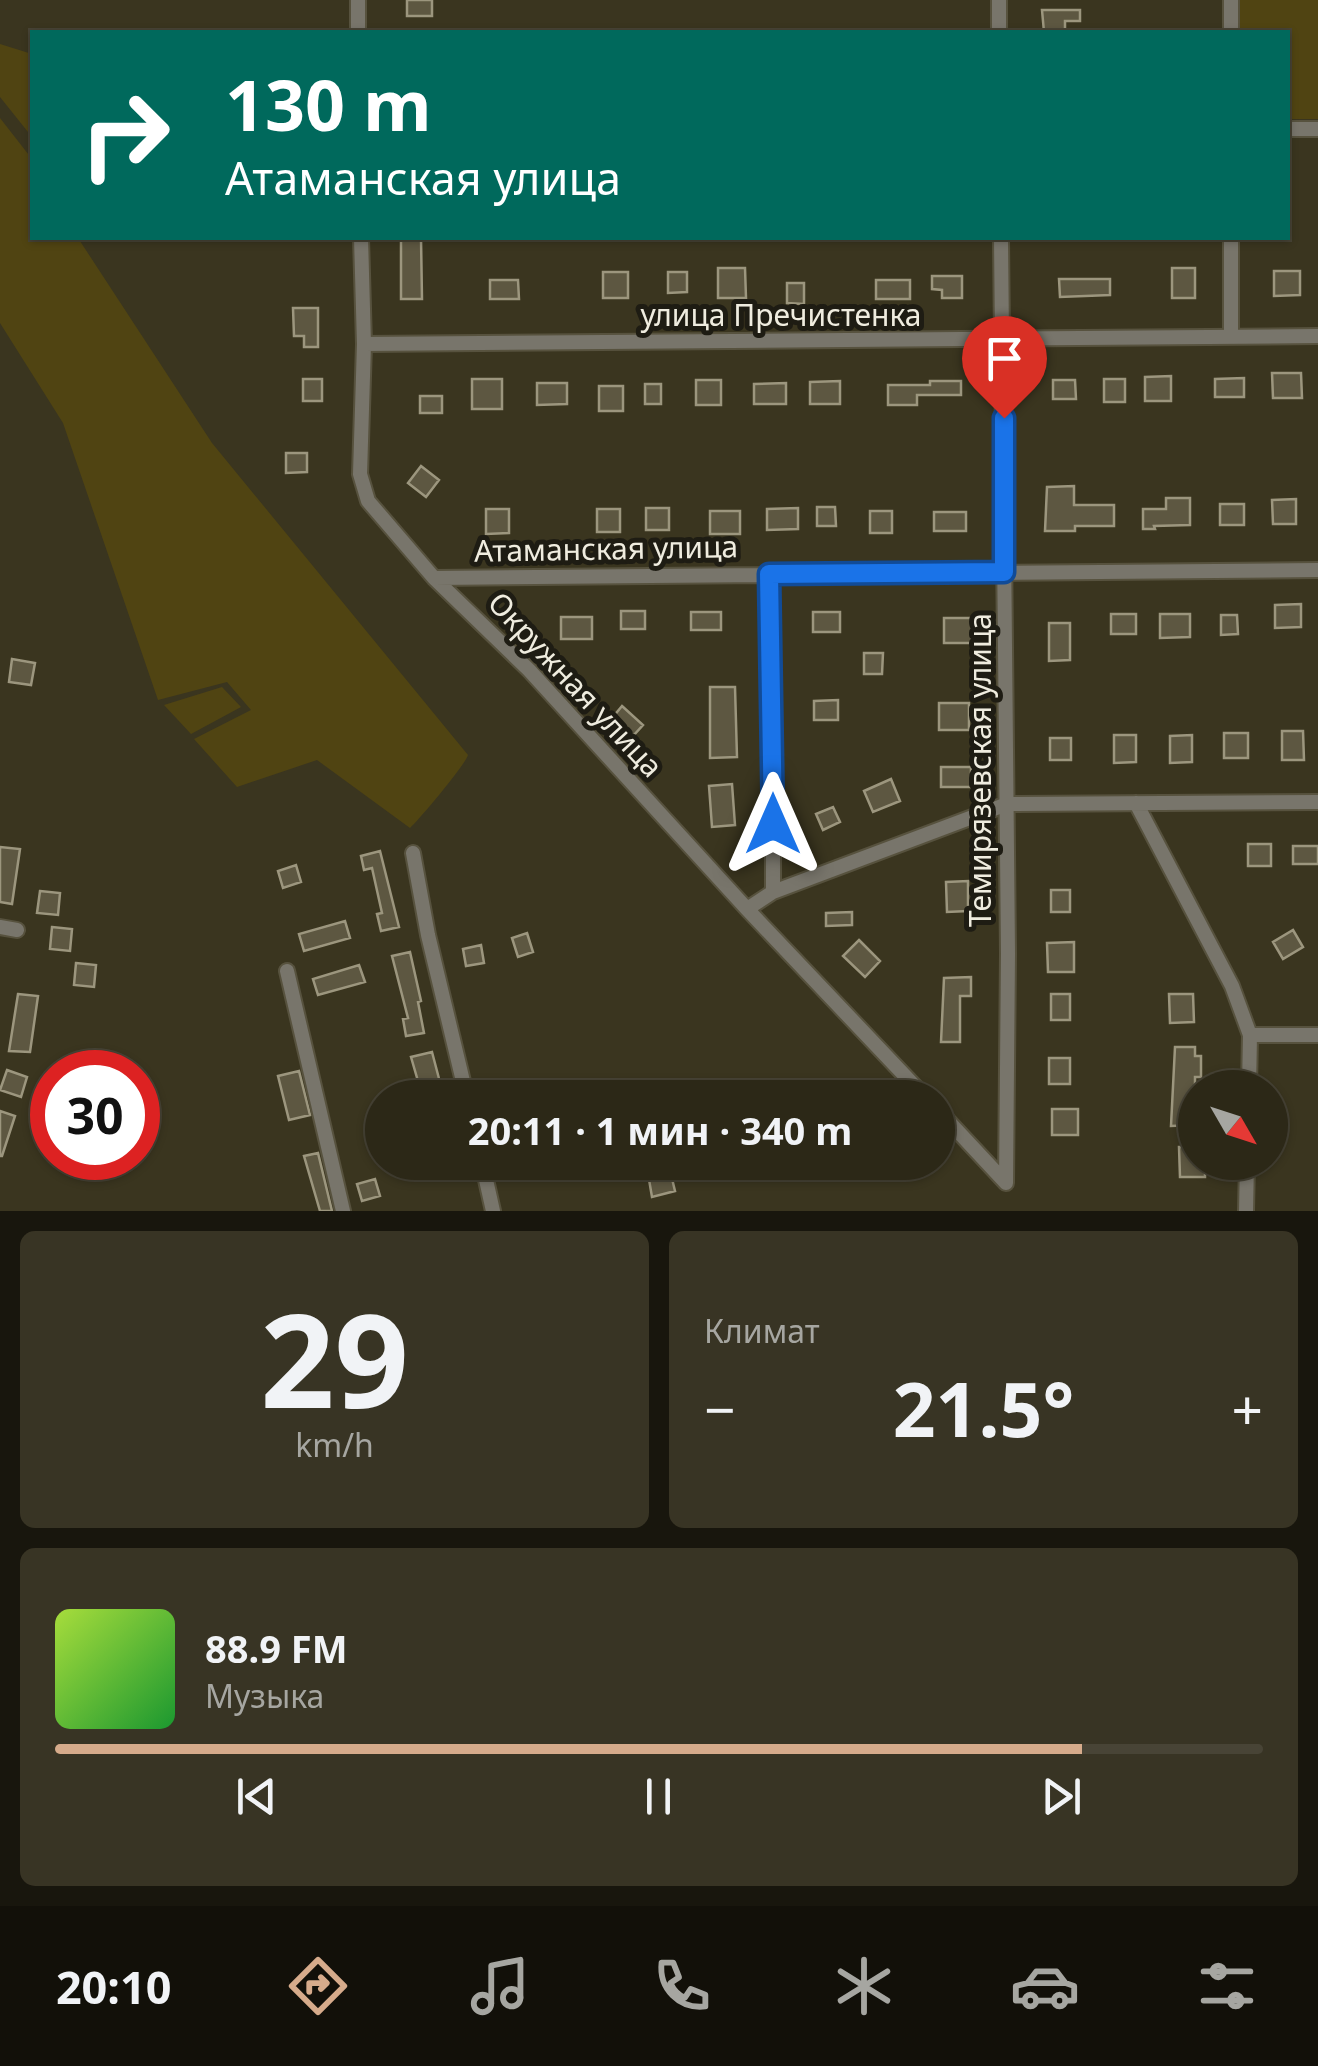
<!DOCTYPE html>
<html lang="ru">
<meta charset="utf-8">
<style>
body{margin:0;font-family:"Noto Sans",sans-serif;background:#383424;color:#f1f3f6;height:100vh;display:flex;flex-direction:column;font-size:38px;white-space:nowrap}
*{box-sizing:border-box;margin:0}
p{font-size:32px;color:#a6a6a1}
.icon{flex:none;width:55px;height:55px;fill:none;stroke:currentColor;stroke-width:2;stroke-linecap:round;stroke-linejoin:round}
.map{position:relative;height:1211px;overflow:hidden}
.sheet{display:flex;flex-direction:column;gap:20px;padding:20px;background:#18160d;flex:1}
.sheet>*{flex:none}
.banner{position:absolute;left:30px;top:30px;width:1260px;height:210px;border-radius:0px;box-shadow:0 2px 8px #0004,0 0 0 2px #484436;background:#00695c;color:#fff;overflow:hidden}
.needle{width:65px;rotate:129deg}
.controls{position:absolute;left:1178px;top:1070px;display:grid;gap:20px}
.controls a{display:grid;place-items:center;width:110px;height:110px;border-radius:50%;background:#2c2817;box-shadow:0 2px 8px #0004,0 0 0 2px #484436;font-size:50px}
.speed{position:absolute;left:30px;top:1050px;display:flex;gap:20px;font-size:50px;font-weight:700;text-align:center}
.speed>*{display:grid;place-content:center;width:130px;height:130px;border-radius:50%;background:#2c2817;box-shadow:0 2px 8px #0004,0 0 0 2px #484436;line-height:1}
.speed .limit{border:15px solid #d22;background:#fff;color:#111}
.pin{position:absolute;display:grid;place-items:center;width:85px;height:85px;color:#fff;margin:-102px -42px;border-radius:50% 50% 50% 0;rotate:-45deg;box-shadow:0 0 10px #0007}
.pin .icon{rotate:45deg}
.me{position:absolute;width:110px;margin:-55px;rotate:0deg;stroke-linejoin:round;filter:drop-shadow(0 0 8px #0008)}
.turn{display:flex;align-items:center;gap:35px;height:210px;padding:0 30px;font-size:45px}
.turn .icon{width:130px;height:130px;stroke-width:2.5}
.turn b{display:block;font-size:70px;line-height:85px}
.big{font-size:75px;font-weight:700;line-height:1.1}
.sheet .tile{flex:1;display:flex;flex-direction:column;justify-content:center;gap:15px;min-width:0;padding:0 35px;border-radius:15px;background:#383424}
.sheet .dial{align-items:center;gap:0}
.dial b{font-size:130px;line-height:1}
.song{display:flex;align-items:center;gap:30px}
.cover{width:120px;height:120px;border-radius:15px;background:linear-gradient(135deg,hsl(80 70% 55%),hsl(130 70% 35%))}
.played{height:10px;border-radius:5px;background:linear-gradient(90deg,#d6ab8b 85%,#484436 85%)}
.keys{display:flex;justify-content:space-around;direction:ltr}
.heat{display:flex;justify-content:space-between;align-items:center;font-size:55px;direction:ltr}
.sheet .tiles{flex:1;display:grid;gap:20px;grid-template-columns:1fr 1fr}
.tile:last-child{grid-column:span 2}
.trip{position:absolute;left:365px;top:1080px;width:590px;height:100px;border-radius:50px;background:#2c2817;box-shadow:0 2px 8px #0004,0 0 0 2px #484436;font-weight:700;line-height:100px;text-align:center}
.menu{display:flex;height:160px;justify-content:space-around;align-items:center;background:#121009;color:#a6a6a1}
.menu .icon{width:70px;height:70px}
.menu .current{color:#d6ab8b}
.menu b{font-size:45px;color:#f1f3f6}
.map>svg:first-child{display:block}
</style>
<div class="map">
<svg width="1318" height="1211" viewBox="0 0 1318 1211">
<rect width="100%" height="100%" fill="#3a351f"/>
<path fill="#504412" d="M 1239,0 L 1318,0 L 1318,119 L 1288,119 L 1288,32 L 1240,32 Z
M 0,44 L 32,54 L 32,137 L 0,97 Z
M 0,118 L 32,159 L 32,238 L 78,238 L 212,443 L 468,755 C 465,765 419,820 410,828 L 317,760 L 237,787 L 194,739 L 251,710 L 227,682 L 158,700 L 63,423 L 0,323 Z
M 222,687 L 241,707 L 191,734 L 164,705 Z"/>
<path fill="#5d5741" stroke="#9c967e" stroke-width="2.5" d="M 407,0 L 432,0 L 432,16 L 407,16 Z
M 1042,10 L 1080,10 L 1080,21 L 1065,21 L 1065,32 L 1044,32 Z
M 401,238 L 421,238 L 422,299 L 401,299 Z
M 718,268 L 745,268 L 746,298 L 718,298 Z
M 1172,268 L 1195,268 L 1195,298 L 1172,298 Z
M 1274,271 L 1300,271 L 1300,295 L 1274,296 Z
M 603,272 L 628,272 L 628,298 L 603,298 Z
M 668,272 L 687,272 L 687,292 L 668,293 Z
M 932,276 L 962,276 L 962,298 L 942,298 L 942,290 L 932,289 Z
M 1059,279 L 1110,279 L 1110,295 L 1060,297 Z
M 490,280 L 518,280 L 519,299 L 490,299 Z
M 876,280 L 910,280 L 910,299 L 876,299 Z
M 787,283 L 804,283 L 804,304 L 787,303 Z
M 293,308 L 318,308 L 318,347 L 304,347 L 304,336 L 294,336 Z
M 1272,373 L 1301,373 L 1302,398 L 1273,398 Z
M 1171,376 L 1171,401 L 1145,401 L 1145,377 Z
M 1244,378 L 1244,397 L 1215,397 L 1215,379 Z
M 303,379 L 322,379 L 322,401 L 303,401 Z
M 472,379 L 502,379 L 502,409 L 472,409 Z
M 1104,379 L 1125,379 L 1125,402 L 1104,402 Z
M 696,380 L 721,380 L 721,405 L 696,405 Z
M 1053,380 L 1075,380 L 1076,399 L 1053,399 Z
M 840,381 L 840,404 L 810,404 L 810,382 Z
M 930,381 L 961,381 L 961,395 L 917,395 L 917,405 L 888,405 L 888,385 L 930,385 Z
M 537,383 L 567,383 L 567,404 L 537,405 Z
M 786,383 L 786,404 L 754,404 L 754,384 Z
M 645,384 L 661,384 L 661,404 L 645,404 Z
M 599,386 L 623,386 L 623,411 L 599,411 Z
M 420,396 L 442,396 L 442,413 L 420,413 Z
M 286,453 L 307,453 L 307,472 L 286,473 Z
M 421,466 L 439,480 L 426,497 L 408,483 Z
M 1074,486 L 1074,505 L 1114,505 L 1114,526 L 1075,526 L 1075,531 L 1045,531 L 1047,487 Z
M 1166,498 L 1190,498 L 1190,525 L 1154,526 L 1155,529 L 1143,529 L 1143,509 L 1166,509 Z
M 1296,499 L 1296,524 L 1273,524 L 1272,500 Z
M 1220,504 L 1244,504 L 1244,525 L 1220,525 Z
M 817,507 L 835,507 L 836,526 L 817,526 Z
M 646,508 L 669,508 L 669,530 L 646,530 Z
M 798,508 L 798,529 L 767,530 L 767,509 Z
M 486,509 L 509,509 L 509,533 L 486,534 Z
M 597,509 L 620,509 L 620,532 L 597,532 Z
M 710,511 L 740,511 L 740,534 L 710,534 Z
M 870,511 L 892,511 L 892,533 L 870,533 Z
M 934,512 L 966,512 L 966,531 L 934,531 Z
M 1301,604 L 1301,627 L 1275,628 L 1275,605 Z
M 621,611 L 645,611 L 645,629 L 621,629 Z
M 691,612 L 721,612 L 721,630 L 691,630 Z
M 813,612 L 840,612 L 840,632 L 813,632 Z
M 1111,614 L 1136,614 L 1136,634 L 1111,634 Z
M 1160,614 L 1190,614 L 1190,637 L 1160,638 Z
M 1221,615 L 1237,615 L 1238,634 L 1221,635 Z
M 561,617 L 592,617 L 592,639 L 561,639 Z
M 944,618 L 972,618 L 972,643 L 944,643 Z
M 1049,623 L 1070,623 L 1070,660 L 1049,661 Z
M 864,653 L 883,653 L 882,674 L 864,674 Z
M 12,659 L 35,663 L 31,685 L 9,682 Z
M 710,687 L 735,687 L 737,757 L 710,758 Z
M 838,700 L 838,720 L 814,720 L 814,701 Z
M 939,703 L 969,703 L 969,730 L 939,730 Z
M 622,706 L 643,725 L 633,736 L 613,717 Z
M 1282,731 L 1303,731 L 1304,760 L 1282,760 Z
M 1224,733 L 1248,733 L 1248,758 L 1224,758 Z
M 1114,735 L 1136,735 L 1136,762 L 1114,763 Z
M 1192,735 L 1192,762 L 1170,763 L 1170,736 Z
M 1050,738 L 1071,738 L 1071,760 L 1050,760 Z
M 941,767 L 971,767 L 971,787 L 941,787 Z
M 891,779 L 900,801 L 873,812 L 864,791 Z
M 732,784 L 735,825 L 712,827 L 709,786 Z
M 833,807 L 840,822 L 823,830 L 816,814 Z
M 1248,844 L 1271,844 L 1271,866 L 1248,866 Z
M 1293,846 L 1318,846 L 1318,864 L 1293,864 Z
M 0,847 L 20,849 L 12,904 L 0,902 Z
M 380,851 L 399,927 L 381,931 L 377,914 L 382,913 L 372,868 L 364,870 L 361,856 Z
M 296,865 L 301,882 L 283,888 L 278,871 Z
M 968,881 L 968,911 L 947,912 L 946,882 Z
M 1051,890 L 1070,890 L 1070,912 L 1051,912 Z
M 40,891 L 60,893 L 58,915 L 37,913 Z
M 852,912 L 852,925 L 826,926 L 826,913 Z
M 345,921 L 350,938 L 304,951 L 299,934 Z
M 52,927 L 72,929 L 70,951 L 50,949 Z
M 1293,930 L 1303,947 L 1283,959 L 1273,942 Z
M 527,933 L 533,952 L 518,957 L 512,938 Z
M 859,940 L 880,961 L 865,977 L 843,956 Z
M 1074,942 L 1074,972 L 1048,972 L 1047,943 Z
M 481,945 L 484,963 L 466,966 L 463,949 Z
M 410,952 L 421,1001 L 418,1002 L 424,1033 L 406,1036 L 403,1019 L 408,1018 L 392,956 Z
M 76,963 L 96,965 L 94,987 L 74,985 Z
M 359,965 L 365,982 L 318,995 L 313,979 Z
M 971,977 L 971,996 L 960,996 L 960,1042 L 941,1042 L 944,978 Z
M 18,994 L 38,996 L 30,1052 L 9,1051 Z
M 1051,994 L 1070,994 L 1070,1020 L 1051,1020 Z
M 1169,994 L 1193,994 L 1194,1022 L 1170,1023 Z
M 1175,1047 L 1195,1047 L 1195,1056 L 1201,1056 L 1201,1077 L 1195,1077 L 1195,1125 L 1171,1126 Z
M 432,1052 L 442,1090 L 422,1095 L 411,1057 Z
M 1049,1058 L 1070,1058 L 1070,1084 L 1049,1084 Z
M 7,1070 L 27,1077 L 21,1097 L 0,1090 Z
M 299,1071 L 310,1115 L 289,1120 L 278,1076 Z
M 1052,1109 L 1078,1109 L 1078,1135 L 1052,1135 Z
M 0,1111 L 15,1116 L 2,1156 L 0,1156 Z
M 1179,1147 L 1195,1147 L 1195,1162 L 1205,1162 L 1205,1177 L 1180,1177 Z
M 318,1153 L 332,1211 L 320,1211 L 304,1156 Z
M 646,1162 L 668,1162 L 675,1191 L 652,1197 Z
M 375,1179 L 380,1196 L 362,1201 L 357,1184 Z"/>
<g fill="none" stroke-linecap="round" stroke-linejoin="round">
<defs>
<path id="street" d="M 358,0 L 358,32
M 1231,0 L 1231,32
M 999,32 L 999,0
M 1288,129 L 1318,129
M 361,238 L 364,344 L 360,474 L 368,501 L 434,578 L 529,670 L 747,909 L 926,1098
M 1001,238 L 1008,953 L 1006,1183
M 1231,336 L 1231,238
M 364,344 L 1318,336
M 769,574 L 773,701 L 773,892
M 434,578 L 1318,570
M 1136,803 L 1232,986 L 1250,1035 L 1249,1088
M 413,853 L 428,935 L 467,1098
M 747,909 L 773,892 L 1007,804 L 1318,802
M 0,927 L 17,930
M 287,971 L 343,1211
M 1250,1035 L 1318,1035
M 938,1110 L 1006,1183
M 482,1162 L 493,1211
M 1246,1211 L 1247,1162"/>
</defs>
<use href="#street" stroke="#57523e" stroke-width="18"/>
<use href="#street" stroke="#78756b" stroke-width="14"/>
</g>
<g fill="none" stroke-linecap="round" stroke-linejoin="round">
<defs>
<path id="route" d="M 773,824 L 769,574 L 1004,572 L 1004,418"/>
</defs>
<use href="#route" stroke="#114b97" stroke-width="25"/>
<use href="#route" stroke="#1a73e8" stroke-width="18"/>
</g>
<g text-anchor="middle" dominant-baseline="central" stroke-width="10" stroke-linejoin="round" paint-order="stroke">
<g font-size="30" fill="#efecdf" stroke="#1e1c13">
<text x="781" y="314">улица Пречистенка</text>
<text transform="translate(606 548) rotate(-1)">Атаманская улица</text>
<text transform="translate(576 684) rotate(47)">Окружная улица</text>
<text transform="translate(979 770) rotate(-90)">Темирязевская улица</text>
</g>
</g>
</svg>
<div class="controls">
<a><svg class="needle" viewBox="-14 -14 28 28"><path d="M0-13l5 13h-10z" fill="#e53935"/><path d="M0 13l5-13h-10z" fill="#a6a6a1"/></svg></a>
</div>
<div class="speed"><div class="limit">30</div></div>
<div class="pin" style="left:1004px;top:418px;background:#d93025"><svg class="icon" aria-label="arrive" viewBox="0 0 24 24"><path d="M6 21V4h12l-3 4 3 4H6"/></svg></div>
<svg class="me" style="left:773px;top:824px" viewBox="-20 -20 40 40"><path d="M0-17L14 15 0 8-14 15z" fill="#1a73e8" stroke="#fff" stroke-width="4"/></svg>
<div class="trip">20:11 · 1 мин · 340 m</div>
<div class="banner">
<div class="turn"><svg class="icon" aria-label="right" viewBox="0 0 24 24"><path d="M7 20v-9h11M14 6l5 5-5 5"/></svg><div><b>130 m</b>Атаманская улица</div></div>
</div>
</div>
<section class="sheet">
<div class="tiles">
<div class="tile dial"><b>29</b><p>km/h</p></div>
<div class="tile"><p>Климат</p>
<div class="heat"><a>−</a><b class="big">21.5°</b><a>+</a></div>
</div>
<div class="tile">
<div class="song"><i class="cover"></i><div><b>88.9 FM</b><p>Музыка</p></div></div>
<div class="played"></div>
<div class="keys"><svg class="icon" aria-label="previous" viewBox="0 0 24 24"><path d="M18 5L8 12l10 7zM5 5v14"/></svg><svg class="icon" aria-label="pause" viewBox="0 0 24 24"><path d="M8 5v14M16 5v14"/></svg><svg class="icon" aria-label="next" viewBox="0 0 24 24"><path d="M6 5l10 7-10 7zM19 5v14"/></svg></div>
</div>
</div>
</section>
<nav class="menu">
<b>20:10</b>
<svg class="icon current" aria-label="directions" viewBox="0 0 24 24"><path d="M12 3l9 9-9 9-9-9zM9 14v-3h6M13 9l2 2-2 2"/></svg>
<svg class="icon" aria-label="music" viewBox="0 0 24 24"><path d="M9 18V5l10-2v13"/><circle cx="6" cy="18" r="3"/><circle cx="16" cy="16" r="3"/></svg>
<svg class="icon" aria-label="phone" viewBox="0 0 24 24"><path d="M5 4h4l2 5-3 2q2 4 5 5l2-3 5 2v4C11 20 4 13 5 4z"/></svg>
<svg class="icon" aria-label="climate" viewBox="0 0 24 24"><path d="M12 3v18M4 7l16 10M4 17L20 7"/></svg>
<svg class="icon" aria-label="car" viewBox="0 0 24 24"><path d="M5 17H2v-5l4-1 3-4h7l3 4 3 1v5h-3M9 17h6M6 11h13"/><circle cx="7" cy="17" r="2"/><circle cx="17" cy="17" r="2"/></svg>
<svg class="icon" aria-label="filters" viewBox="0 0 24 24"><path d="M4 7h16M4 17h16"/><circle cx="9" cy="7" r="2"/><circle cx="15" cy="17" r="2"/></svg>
</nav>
